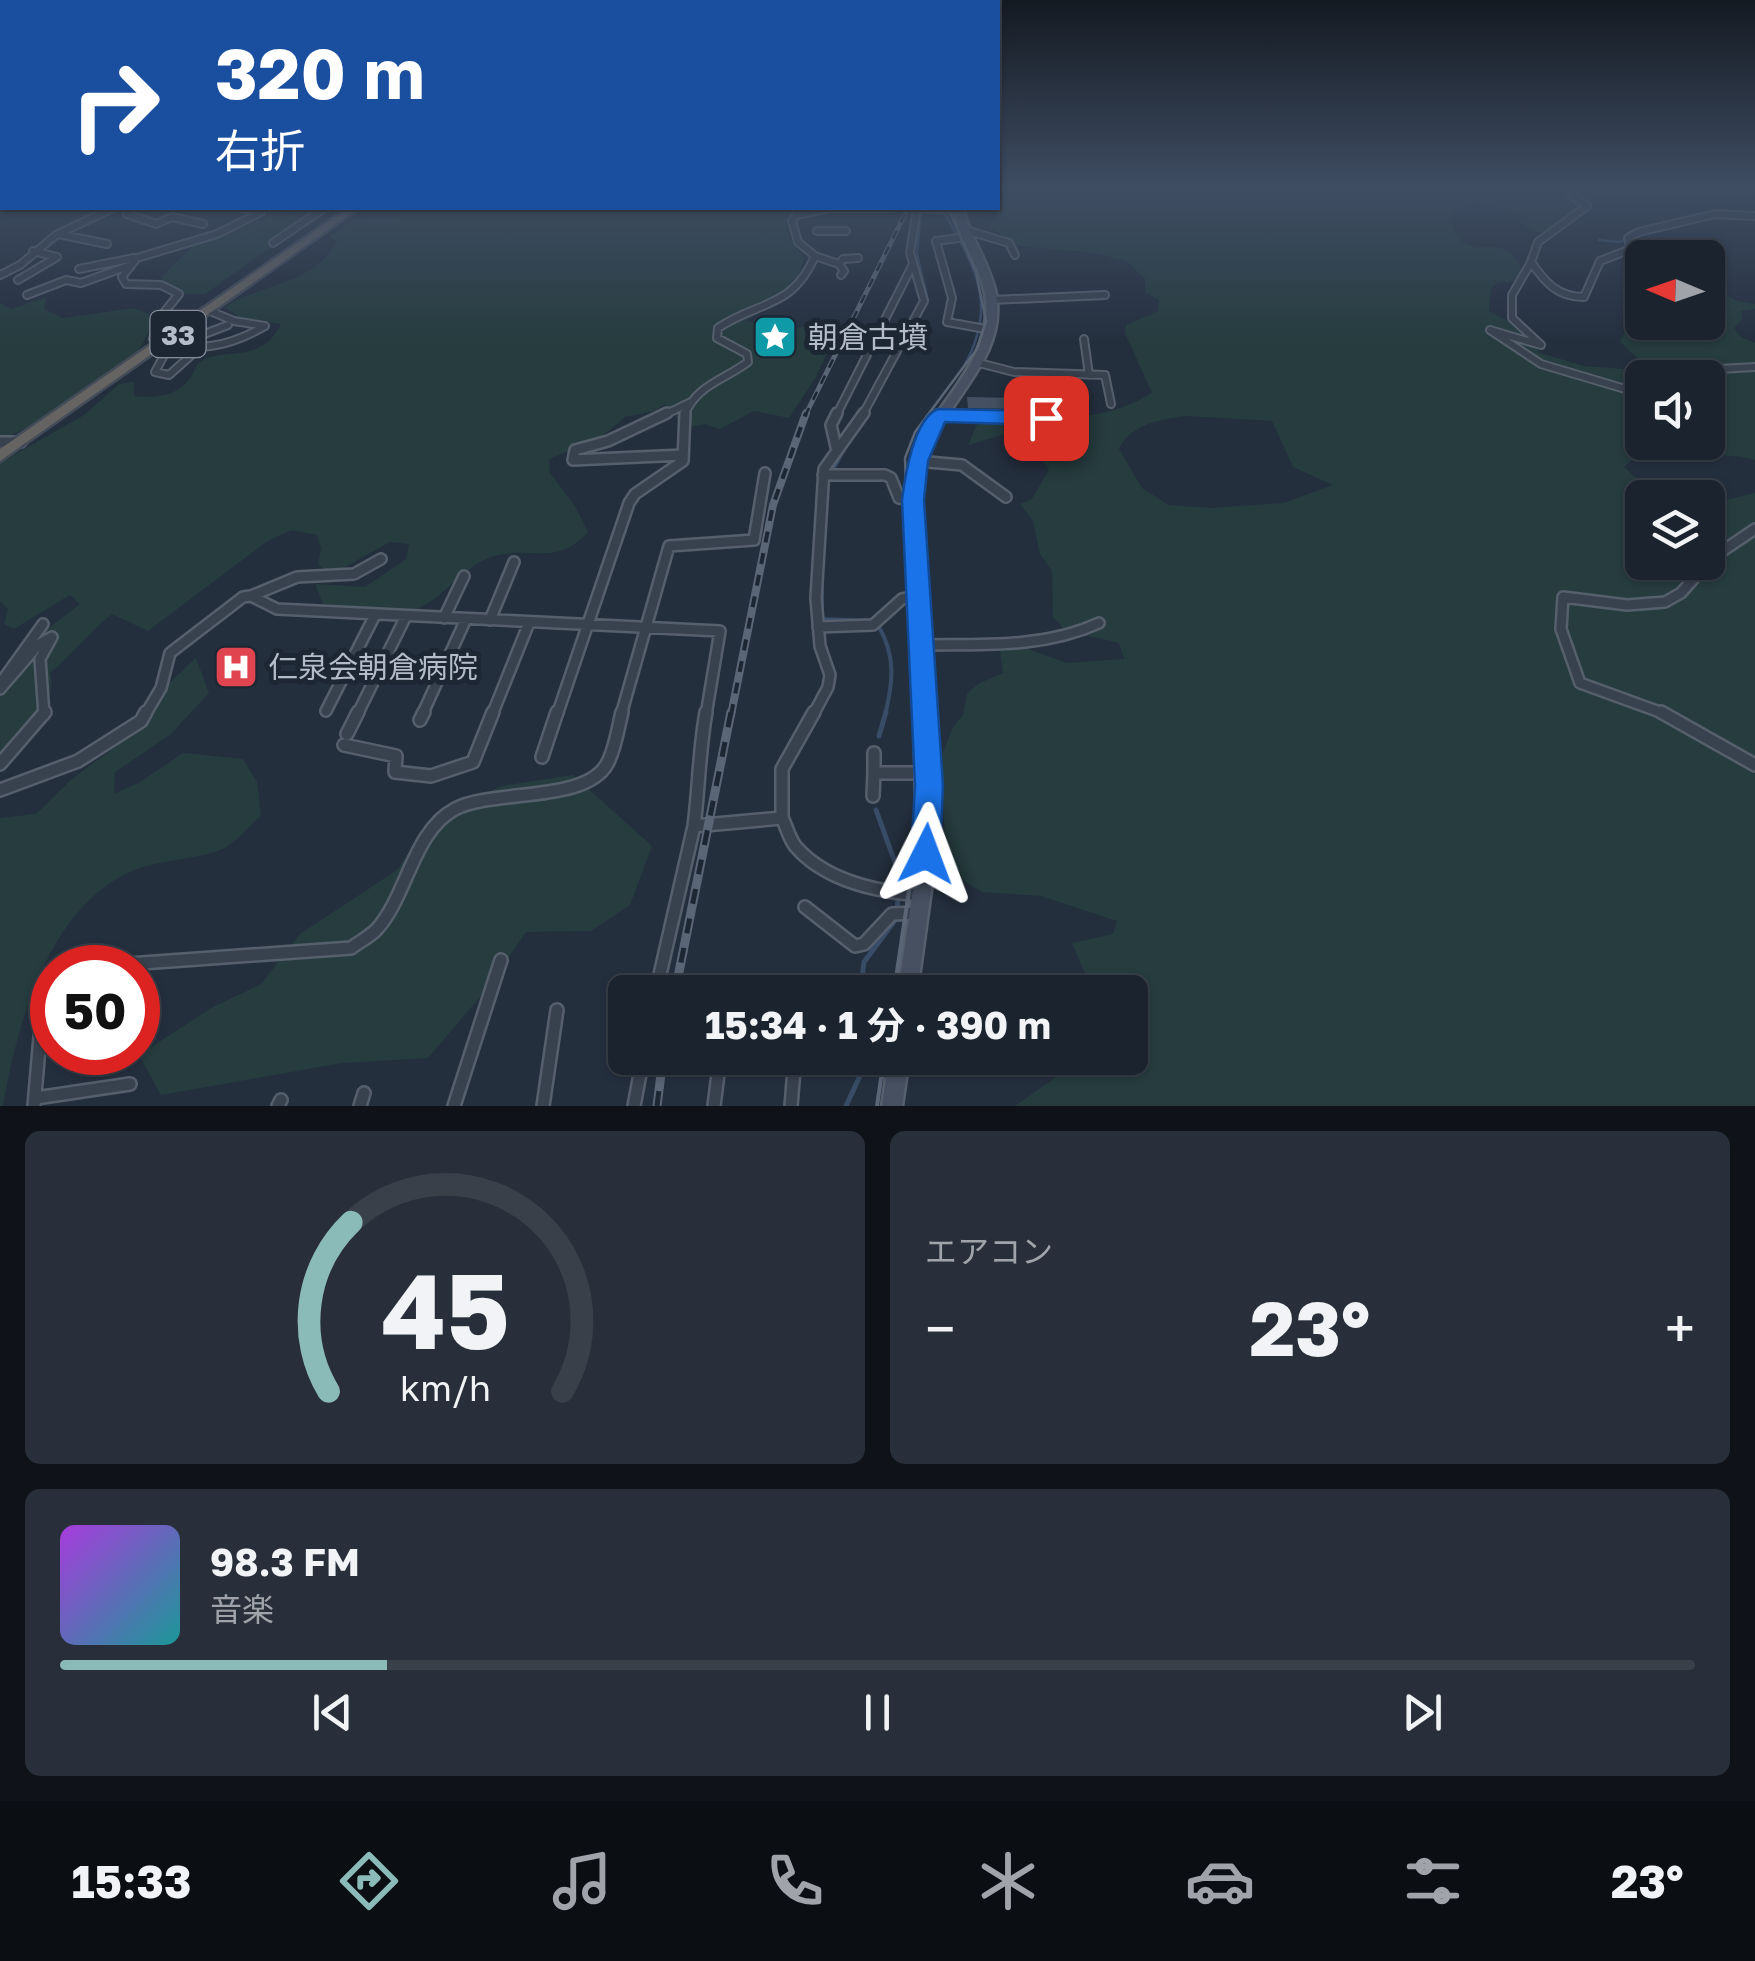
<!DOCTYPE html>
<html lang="ja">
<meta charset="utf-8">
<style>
body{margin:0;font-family:"Golos Text","Noto Sans JP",sans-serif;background:#282f3a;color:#f1f3f6;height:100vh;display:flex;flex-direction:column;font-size:38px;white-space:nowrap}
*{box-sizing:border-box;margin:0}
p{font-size:32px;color:#a0a4aa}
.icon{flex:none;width:55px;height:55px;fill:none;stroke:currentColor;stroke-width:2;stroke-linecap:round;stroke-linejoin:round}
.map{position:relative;height:1106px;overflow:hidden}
.details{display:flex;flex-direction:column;gap:25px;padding:25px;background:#0f1319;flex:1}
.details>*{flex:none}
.hud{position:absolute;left:0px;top:0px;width:1000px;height:210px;box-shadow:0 2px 8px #0004,0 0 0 2px #39404a;background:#1a4fa0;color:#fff;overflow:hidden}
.needle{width:65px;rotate:272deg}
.fabs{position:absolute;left:1625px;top:240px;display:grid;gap:20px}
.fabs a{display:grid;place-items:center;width:100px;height:100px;border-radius:15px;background:#1b232e;box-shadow:0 2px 8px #0004,0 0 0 2px #39404a;font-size:50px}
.speed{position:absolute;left:30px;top:945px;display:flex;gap:20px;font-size:50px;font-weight:700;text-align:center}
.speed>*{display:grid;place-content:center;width:130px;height:130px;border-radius:50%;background:#1b232e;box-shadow:0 2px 8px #0004,0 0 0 2px #39404a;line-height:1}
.speed .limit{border:15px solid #d22;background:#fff;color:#111}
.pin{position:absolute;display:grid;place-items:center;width:85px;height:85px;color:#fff;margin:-42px;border-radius:20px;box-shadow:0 5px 15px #0006}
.me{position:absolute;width:110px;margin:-55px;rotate:3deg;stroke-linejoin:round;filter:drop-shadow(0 0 8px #0008)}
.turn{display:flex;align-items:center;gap:35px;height:210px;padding:0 50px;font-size:45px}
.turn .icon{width:130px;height:130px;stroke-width:2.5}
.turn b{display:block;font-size:70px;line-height:85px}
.big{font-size:75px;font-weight:700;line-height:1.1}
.details .tile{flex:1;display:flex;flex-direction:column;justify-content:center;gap:15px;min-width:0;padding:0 35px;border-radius:15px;background:#282f3a}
.details .dial{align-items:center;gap:0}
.dial svg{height:260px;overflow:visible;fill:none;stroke:#39404a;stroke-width:7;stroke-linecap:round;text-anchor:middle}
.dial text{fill:#f1f3f6;stroke:none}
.song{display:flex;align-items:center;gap:30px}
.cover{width:120px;height:120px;border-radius:15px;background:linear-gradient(135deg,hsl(280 70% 55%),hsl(180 70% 35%))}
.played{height:10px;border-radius:5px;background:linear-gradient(90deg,#8bbbb9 20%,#39404a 20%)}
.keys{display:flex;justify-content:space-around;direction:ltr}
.heat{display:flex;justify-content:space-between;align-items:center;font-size:55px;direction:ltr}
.details .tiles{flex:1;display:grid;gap:25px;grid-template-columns:1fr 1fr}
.tile:last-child{grid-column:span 2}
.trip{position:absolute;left:608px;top:975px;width:540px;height:100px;border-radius:15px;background:#1b232e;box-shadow:0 2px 8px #0004,0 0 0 2px #39404a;font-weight:700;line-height:100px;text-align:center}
.tab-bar{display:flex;height:160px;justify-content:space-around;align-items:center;background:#0b0e12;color:#a0a4aa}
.tab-bar .icon{width:70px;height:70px}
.tab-bar .current{color:#8bbbb9}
.tab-bar b{font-size:45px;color:#f1f3f6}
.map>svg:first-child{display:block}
</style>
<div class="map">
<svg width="1755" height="1106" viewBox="0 0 1755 1106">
<rect width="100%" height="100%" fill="#242f3e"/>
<path fill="#263c3f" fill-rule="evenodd" d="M 1001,187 L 1578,187 L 1570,197 L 1580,202 L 1583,215 L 1558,234 L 1537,232 L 1514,219 L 1525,218 L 1526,215 C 1502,209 1468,198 1448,215 C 1451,221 1453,232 1458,237 C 1476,262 1506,227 1523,273 L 1519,281 L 1498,283 L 1491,288 L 1489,311 L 1519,327 L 1540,353 L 1584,366 L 1636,370 L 1642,362 L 1620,342 L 1626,329 L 1646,323 L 1708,322 L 1708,285 L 1737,301 L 1755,304 L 1755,309 L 1741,311 L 1743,318 L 1734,328 L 1741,337 L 1755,343 L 1755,460 C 1716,448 1673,464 1632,460 L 1624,467 L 1635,477 L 1702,497 L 1642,498 L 1642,562 L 1708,562 L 1708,499 L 1726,500 L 1755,493 L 1755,1106 L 1015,1106 L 1066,1070 L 1070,1058 L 1130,1058 L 1130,992 L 1093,992 L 1072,943 L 1113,934 L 1117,921 L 1041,896 L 982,892 L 960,879 L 945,858 L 942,754 L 953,727 L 963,715 L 967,694 L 978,684 L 1003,673 L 1000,650 L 1020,646 L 1067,663 L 1124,659 L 1119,643 L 1065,630 L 1053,617 L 1052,571 L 1040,554 L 1033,521 L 1020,504 L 1032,499 L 1049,470 L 1027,435 L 1009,433 L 968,445 L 981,415 C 1040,420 1099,425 1152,393 L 1125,333 L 1126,325 L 1158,311 L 1159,300 L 1145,292 L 1145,279 L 1128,262 L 1095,253 L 1018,246 L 989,226 L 1003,206 ZM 1642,378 L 1708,378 L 1708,442 L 1642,442 ZM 1187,416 L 1272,421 L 1293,467 L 1333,485 L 1283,503 L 1211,508 L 1169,505 L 1142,488 L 1119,449 C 1130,424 1162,419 1187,416 Z
M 406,208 L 799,208 L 786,217 C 785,237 794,243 804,258 L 796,283 L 747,320 C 786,341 803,319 840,325 L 816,377 L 789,418 L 754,411 L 720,429 L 705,424 L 684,428 L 666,404 L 654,411 L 625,417 L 600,438 L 549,459 L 550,473 L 575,506 L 588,532 C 554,570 525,542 486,559 C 459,571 434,608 409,611 C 383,615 350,606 323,604 L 315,584 L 365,587 L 406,559 L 409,544 L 390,542 L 331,575 L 318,564 L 321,549 L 317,535 L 292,530 L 269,540 L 148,631 L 112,614 C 89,632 73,655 50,673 C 59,705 24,737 0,753 L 0,686 L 47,629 L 80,604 L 70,595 L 14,629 L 4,624 L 8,609 L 0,601 L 0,463 L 84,415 L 119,384 L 134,382 L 134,396 C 157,398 176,397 191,377 C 194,373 195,367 199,363 C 222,345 260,367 281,324 L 239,317 L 225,307 C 262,283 314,285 337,241 L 329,237 L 355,219 L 399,218 Z
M 297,215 L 299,227 L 205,294 C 188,294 166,296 161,277 L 197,242 L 215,239 L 271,216 Z
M 47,297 L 44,309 L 63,318 L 134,308 L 156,317 C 150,327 145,342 138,351 C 123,369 21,438 0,438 L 0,303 L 11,309 Z
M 196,658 L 209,693 L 171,734 L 115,772 L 114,794 L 140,782 L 183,753 L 243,759 L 257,782 L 261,816 C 249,826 234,845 220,850 C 192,861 159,859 130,872 C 48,909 17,1024 3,1106 L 0,1106 L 0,818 L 36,814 L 73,778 L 127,738 L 155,710 L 167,685 Z
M 573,775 L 652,846 L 630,905 L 591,931 L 526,932 L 486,990 L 428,1058 L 342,1063 L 161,1095 L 139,1055 L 213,1007 L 261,984 L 300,934 L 397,870 L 431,820 L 501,786 Z"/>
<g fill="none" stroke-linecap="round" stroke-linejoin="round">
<path stroke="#394c67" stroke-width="2.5" d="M 931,212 L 945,214 C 976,269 998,306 964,366
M 1672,221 L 1696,215
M 1599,240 L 1621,242 L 1639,229
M 1587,284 L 1595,263 L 1610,254
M 866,416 L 928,301 L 917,254 L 921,210"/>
<path stroke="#394c67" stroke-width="4" d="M 861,424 L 867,413
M 826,505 L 828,478 L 847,444
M 822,574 L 822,619 L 872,621
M 879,627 C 896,656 893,683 885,715"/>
<path stroke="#394c67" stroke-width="5" d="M 879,736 L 886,712
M 876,810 L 900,876 L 897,910
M 860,992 L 864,962 L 896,919
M 846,1106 L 865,1065"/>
</g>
<path fill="#455162" d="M 967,397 L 1018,398 L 1019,409 L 968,408 Z"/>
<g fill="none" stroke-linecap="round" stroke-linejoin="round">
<defs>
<path id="minor-far2" d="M 1576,187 L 1572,196 L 1587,206 L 1538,242 L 1531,262 C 1545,282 1557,297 1584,297 L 1600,261 L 1631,249 L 1628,238 L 1639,232 L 1715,214 L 1755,216
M 133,208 L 127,214 L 156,224 L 172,217 L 203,224
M 917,208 L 958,210
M 962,229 L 1009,243 L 1015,255
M 817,231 L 846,231
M 58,234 L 107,244
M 966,237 L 936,241 L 952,298 L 947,322 L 991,330
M 273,243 L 324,208
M 815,256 L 839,264 L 844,271 L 841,275
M 1531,262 L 1512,295 L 1512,318 L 1541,345 L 1490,330 L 1541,364 L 1642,394
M 839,264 L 843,259 L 858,258
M 79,269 L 134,258
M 0,275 L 20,265 L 56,235 L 113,208
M 18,280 L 57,257 L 33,251
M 27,295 L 66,280 L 81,283 L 128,266
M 992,300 L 1105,295
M 210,311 L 234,321 L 265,326 C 225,349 197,352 153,339 L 158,320 L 179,294 L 161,285 L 126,284 L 122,277 L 137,258 L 217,234 L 261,212 L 242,208
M 1084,339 L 1089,375
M 176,345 L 228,325
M 169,346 L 155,372 L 169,375 L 197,350
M 979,363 L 1014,372 L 1105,375 L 1111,404
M 1698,378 L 1719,369 L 1755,367
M 938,415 L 963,416
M 662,416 L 691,402
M 684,416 C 696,385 724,380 748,362 L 747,354 L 717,338 L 718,328 C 760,300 792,309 815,256 L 798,242 L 792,221 L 796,215 L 830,208 L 894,208
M 836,416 L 913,264
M 862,416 L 924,301 L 910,253 L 917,208
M 1057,416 L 1083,410"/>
<path id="minor-far1" d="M 667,413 L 608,441 L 575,450 L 573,460 L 683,455
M 938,415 L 1046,418 L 1068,413
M 0,442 L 21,442
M 836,447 L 831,425 L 837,413
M 917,461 L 962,465 L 1006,497
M 823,475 L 885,475 L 891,478 L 899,498 L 913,500
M 251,596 L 297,577 L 354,574 L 381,559
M 444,618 L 464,576
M 490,620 L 514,562
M 818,627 L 873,625 L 902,599 L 918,596
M 920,645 C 981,644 1042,649 1099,623
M 0,684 L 43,624
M 0,689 L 38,645 L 52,637 L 40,659 L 44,715
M 326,711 L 375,615
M 145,715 L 161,688 L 170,653 L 243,597 L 251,596 L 277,609 L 720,631 L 706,715
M 357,715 L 406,616
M 422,715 L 466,619
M 492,715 L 529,623
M 557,715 L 629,503 L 635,494 L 683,461 L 685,413
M 621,715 L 669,546 L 754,540 L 765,473
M 813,715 L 828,687 L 830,675 L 820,646 L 816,598 L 824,469 L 864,413
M 1668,715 L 1580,683 L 1561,629 L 1563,597 L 1627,605 L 1665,602 L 1681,593 L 1712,558 L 1755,529"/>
<path id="minor" d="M 1661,712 L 1755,765
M 420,720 L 424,712
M 347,734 L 358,712
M 344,745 L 396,756 L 395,772 L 431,776 L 473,762 L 493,712
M 874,753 L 874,773
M 542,757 L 557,712
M 0,764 L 45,712
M 0,790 L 78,761 L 141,721 L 146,712
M 873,796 L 874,773 L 928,773
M 782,818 C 787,827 789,839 796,847 C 826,881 878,892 921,895
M 694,826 C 699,787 699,751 706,712
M 805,907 L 855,946 L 864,944 L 892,914 L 918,913
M 73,968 L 351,948 C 359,942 369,937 376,930 C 407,897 413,831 455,809 C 493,789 585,803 607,764 C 615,750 618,728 622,712
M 656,992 L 694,826 L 782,818 L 782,769 L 814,712
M 859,1058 L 896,1077
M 36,1098 L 130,1084
M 34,1106 L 43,1002 L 45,987 L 52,980
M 278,1106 L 281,1100
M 360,1106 L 364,1093
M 454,1106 L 501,960
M 543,1106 L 557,1010
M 634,1106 L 643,1058
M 714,1106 L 720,1058
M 791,1106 L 795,1058"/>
<path id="secondary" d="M 954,208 L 963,208 C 970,238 990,264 996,294 C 1006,350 961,388 937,433 C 930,447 926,461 921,476 L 937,786 L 933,876 L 917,992 L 898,992 L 915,876 L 921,786 L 909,476 C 914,458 919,442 929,426 C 953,387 990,352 986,302 C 983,268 959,241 954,208 Z
M 889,1058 L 909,1058 L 902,1106 L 882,1106 Z"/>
<path id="trunk" d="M 348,208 L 359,208 L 0,461 L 0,449 Z"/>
</defs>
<use href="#minor-far2" stroke="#565f6c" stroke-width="10"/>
<use href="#minor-far1" stroke="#565f6c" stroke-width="14"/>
<use href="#minor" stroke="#565f6c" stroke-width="16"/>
<use href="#secondary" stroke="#565f6c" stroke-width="5"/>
<use href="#trunk" stroke="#434c59" stroke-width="5"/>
<use href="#minor-far2" stroke="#38414e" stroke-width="6"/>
<use href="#minor-far1" stroke="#38414e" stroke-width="9"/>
<use href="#minor" stroke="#38414e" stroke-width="11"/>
<use href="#secondary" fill="#465061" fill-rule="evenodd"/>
<use href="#trunk" fill="#656462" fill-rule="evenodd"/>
<path stroke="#5a6575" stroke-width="2.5" d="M 914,715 L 905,458 L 915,432 L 977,349 L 986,321 L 976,272 L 948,208"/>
<path stroke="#5a6575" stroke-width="4" d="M 894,992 L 916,843 L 914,712
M 877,1106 L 884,1058"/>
<defs>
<path id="rail-far2" d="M 805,416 L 908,208"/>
<path id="rail-far1" d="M 731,715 L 773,505 L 806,413"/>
<path id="rail" d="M 675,992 L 731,712
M 657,1106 L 663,1058"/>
</defs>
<use href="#rail-far2" stroke="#5a6575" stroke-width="5"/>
<use href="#rail-far1" stroke="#5a6575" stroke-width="8"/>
<use href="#rail" stroke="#5a6575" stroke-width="9"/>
<use href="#rail-far2" stroke="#1d2633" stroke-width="2.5" stroke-dasharray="9" stroke-linecap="butt"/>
<use href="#rail-far1" stroke="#1d2633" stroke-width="4" stroke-dasharray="11" stroke-linecap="butt"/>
<use href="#rail" stroke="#1d2633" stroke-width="5" stroke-dasharray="15" stroke-linecap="butt"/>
</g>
<linearGradient id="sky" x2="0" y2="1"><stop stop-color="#141a22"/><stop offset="0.55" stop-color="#3f4d63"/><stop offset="1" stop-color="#3f4d63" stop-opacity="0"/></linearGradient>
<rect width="1755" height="342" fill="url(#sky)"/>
<path fill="#1a73e8" stroke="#114b97" stroke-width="2.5" d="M 938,409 L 1046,411 L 1056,418 L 1046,425 L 945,422 L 928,461 L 924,500 L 943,786 L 940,854 L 936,864 L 926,868 L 915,864 L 911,854 L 915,786 L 902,500 C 905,476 914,418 938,409 Z"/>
<defs>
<symbol id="sight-square" viewBox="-11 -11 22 22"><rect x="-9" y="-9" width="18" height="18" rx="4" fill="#0f9aa8" stroke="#1d2633"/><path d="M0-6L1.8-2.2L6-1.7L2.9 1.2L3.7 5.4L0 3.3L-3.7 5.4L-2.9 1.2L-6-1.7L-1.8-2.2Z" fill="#fff"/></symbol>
<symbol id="hospital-square" viewBox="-11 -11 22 22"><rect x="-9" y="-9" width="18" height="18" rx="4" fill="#e0444e" stroke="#1d2633"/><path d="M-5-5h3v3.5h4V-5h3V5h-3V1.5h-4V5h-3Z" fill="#fff"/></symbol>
</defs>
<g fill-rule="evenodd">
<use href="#sight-square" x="750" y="312" width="50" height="50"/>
<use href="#hospital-square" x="211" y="642" width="50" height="50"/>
</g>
<g text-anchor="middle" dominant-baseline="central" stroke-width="10" stroke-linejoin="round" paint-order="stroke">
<rect fill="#1d2633" stroke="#878f9c" stroke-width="2.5" x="150.5" y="311" width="55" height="46" rx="8"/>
<g font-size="28" font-weight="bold" fill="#b4bcc9">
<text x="178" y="334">33</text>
</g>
<g font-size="30" fill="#b4bcc9" stroke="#1d2633" text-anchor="start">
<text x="808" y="337">朝倉古墳</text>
<text x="268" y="667">仁泉会朝倉病院</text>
</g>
</g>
</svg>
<div class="fabs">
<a><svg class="needle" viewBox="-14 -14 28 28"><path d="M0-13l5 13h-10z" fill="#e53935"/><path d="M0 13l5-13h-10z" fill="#a0a4aa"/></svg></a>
<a><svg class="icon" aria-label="sound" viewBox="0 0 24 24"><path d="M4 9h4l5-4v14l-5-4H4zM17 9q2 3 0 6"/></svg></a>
<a><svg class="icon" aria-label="layers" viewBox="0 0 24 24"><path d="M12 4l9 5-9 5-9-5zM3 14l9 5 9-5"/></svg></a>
</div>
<div class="speed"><div class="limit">50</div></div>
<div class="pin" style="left:1046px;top:418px;background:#d93025"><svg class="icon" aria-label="arrive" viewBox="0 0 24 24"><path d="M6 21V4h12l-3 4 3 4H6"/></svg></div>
<svg class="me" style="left:926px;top:854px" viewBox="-20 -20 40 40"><path d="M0-17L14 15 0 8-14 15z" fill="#1a73e8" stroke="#fff" stroke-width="4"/></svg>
<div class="trip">15:34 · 1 分 · 390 m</div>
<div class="hud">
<div class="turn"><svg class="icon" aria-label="right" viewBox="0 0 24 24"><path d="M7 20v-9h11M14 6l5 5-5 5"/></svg><div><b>320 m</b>右折</div></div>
</div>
</div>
<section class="details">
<div class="tiles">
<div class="tile dial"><svg viewBox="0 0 100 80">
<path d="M14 69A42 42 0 1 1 86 69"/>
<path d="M14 69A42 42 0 0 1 21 17" stroke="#8bbbb9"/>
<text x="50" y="56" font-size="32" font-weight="700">45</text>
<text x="50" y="72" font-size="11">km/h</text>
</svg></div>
<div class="tile"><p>エアコン</p>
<div class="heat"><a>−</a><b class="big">23°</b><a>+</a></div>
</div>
<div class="tile">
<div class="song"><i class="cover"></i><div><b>98.3 FM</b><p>音楽</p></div></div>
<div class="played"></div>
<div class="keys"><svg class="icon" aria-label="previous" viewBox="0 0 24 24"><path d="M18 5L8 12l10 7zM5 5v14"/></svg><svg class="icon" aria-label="pause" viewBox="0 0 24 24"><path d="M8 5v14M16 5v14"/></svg><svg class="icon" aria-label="next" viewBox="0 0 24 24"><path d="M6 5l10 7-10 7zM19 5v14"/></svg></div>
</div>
</div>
</section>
<nav class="tab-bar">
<b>15:33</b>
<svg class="icon current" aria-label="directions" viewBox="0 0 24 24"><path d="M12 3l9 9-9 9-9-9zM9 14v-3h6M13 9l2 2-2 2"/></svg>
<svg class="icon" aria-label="music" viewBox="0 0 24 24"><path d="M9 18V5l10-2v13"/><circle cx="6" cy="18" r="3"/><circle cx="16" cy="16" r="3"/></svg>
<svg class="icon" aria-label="phone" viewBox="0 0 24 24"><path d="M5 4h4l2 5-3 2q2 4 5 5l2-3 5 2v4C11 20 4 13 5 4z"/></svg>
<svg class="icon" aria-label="climate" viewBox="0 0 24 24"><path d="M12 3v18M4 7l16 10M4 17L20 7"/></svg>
<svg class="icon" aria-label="car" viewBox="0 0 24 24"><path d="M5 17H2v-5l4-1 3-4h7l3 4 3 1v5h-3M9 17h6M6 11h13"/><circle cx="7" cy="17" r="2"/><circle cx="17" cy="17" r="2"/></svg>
<svg class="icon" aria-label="filters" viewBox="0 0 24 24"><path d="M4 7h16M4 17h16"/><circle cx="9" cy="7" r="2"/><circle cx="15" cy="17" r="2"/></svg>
<b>23°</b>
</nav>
